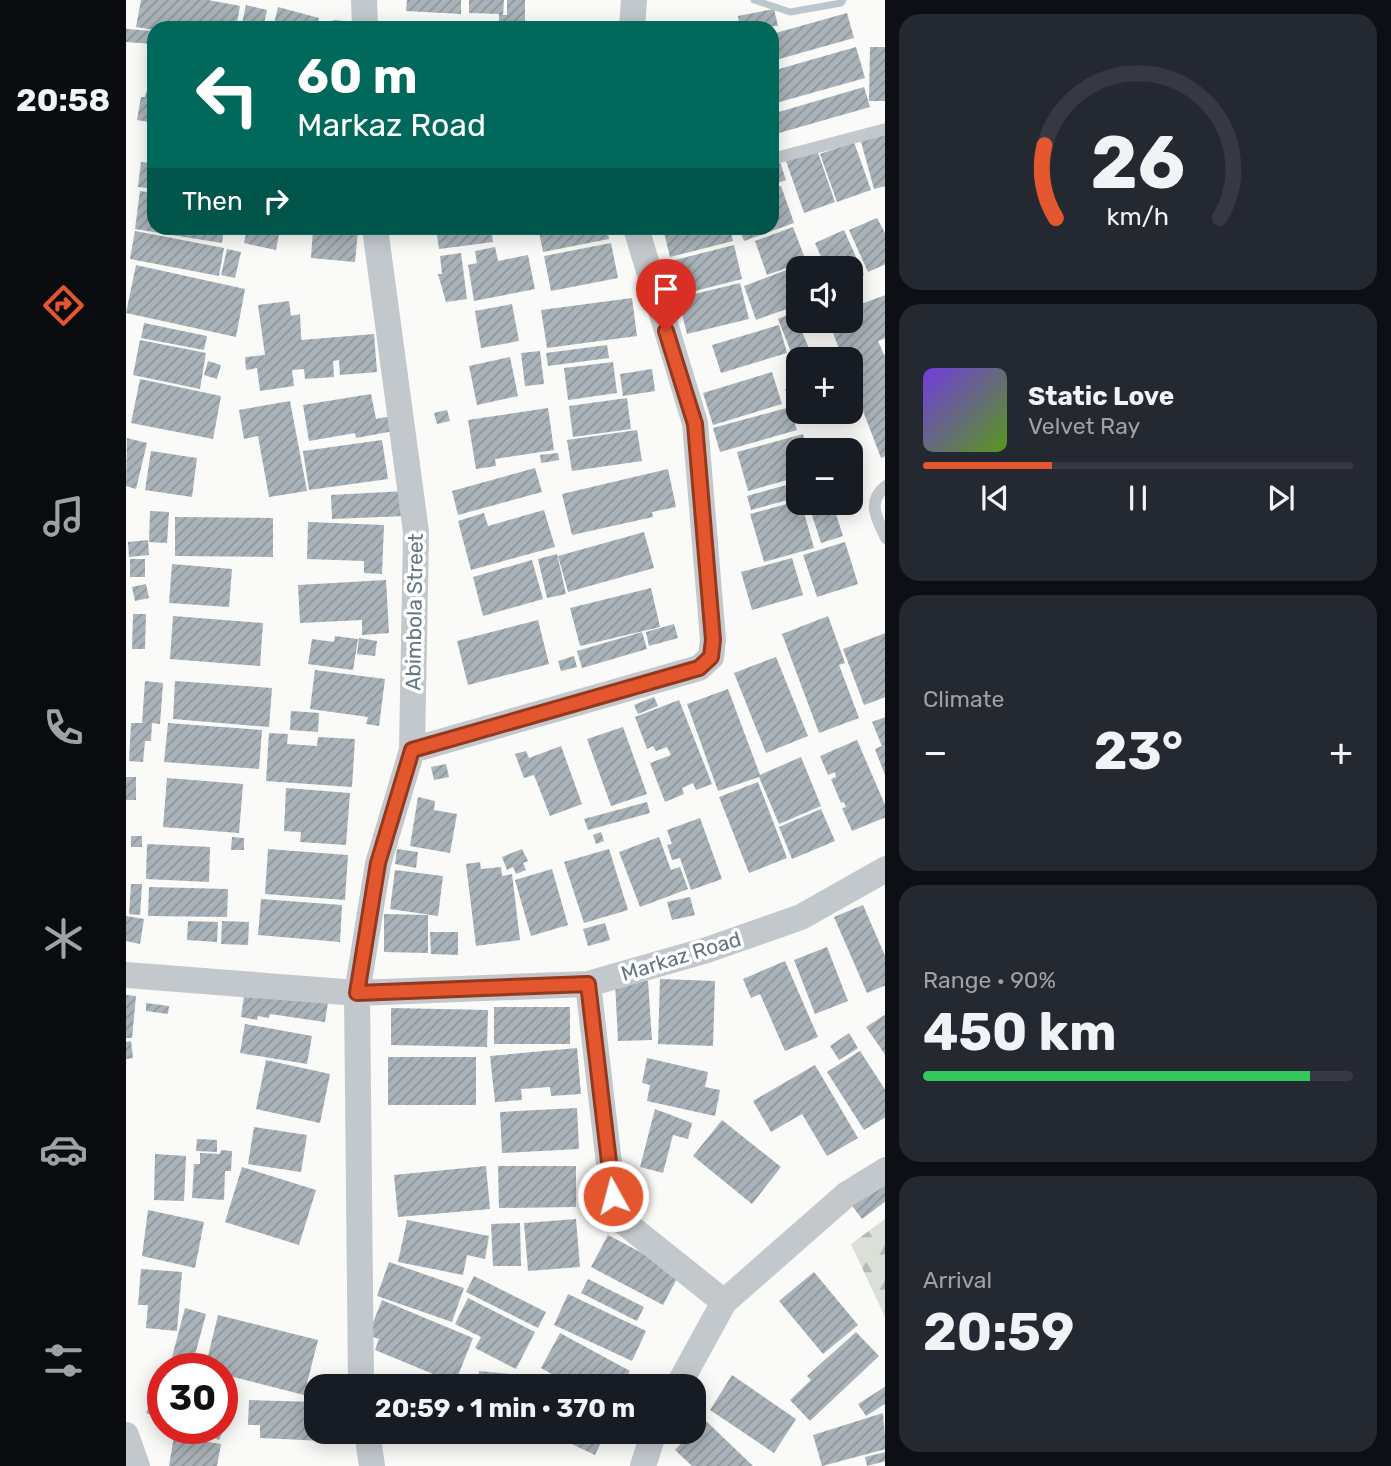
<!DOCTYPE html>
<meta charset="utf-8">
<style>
body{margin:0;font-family:Rubik,sans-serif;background:#242831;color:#f1f3f6;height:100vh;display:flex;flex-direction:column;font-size:26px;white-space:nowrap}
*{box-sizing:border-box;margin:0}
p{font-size:23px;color:#9ea1a6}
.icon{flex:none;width:38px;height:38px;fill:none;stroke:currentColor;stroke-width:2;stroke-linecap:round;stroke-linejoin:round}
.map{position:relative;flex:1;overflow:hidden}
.details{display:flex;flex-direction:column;gap:14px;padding:14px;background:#0d0f14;width:506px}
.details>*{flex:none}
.guide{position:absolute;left:21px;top:21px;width:632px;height:214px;border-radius:21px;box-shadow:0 4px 18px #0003;background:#00695c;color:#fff;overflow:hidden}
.fabs{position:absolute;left:660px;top:256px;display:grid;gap:14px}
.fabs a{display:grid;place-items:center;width:77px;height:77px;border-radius:14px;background:#171b24;box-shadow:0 4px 18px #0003;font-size:35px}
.speed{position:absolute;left:21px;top:1353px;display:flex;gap:14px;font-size:35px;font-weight:700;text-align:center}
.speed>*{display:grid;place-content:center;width:91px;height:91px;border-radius:50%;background:#171b24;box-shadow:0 4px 18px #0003;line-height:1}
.speed .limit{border:10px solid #d22;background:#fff;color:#111}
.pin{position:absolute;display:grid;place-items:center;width:60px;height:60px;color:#fff;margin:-72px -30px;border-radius:50% 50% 50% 0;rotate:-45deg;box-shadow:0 0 7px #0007}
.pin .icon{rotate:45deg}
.me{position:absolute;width:77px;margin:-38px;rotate:353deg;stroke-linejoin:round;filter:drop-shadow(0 0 5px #0008)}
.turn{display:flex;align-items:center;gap:24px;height:147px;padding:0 35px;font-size:32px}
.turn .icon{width:91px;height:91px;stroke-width:2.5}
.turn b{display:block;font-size:49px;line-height:60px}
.then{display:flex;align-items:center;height:66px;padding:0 35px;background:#0003;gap:14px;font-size:26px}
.big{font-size:52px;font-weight:700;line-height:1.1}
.details .widget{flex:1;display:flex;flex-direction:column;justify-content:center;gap:10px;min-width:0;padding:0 24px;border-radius:21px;background:#242831}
.details .dial{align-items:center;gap:0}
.dial svg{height:182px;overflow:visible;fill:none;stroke:#363941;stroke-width:7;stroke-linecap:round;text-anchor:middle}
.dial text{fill:#f1f3f6;stroke:none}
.song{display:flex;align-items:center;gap:21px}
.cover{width:84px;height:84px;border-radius:10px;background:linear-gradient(135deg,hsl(260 70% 55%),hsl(90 70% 35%))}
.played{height:7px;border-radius:4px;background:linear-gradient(90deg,#e4572e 30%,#363941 30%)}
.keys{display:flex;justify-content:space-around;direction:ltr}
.heat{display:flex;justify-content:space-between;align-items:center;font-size:38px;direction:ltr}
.charge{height:10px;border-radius:5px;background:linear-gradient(90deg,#34c759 90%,#363941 0)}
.trip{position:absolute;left:178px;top:1374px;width:402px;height:70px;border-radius:21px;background:#171b24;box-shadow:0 4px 18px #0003;font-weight:700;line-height:70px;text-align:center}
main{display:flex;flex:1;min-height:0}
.dock{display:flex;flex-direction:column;width:126px;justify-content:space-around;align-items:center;background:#090b0e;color:#9ea1a6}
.dock .icon{width:49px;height:49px}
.dock .selected{color:#e4572e}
.dock b{font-size:32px;color:#f1f3f6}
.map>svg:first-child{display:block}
</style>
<main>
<nav class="dock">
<b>20:58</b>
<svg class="icon selected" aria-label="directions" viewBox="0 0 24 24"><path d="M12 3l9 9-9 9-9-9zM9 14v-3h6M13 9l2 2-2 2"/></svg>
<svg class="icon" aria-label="music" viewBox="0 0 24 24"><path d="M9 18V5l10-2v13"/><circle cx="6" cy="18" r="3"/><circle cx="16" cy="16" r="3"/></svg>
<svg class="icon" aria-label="phone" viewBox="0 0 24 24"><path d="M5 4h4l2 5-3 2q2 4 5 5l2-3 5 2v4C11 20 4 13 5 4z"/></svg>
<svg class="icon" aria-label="climate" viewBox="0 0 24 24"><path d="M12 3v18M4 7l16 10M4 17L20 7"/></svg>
<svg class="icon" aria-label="car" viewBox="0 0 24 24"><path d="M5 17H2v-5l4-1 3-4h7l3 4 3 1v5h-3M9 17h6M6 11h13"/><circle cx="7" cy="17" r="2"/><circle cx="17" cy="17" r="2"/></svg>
<svg class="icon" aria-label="filters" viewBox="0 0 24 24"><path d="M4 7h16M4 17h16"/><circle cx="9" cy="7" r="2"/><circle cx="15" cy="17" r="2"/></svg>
</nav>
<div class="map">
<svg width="760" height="1466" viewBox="0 0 760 1466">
<defs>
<pattern id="forest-firs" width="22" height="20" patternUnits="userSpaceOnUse" patternTransform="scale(1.75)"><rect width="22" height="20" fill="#dadfd7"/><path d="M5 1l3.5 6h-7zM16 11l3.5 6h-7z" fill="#b4b9b4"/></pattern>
<pattern id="building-hatch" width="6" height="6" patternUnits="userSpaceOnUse" patternTransform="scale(1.75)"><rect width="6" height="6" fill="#aab3b9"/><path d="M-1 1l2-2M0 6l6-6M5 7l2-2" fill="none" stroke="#8e969c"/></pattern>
</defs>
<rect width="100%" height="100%" fill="#fafaf8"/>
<path fill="url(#forest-firs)" d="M 759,1219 L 759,1317 L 725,1244 Z"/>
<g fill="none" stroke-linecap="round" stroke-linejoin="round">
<path stroke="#bbc7cb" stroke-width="7" d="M 628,0 L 664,12 L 715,3 L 717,0"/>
</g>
<path fill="url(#building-hatch)" d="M 15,0 L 82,0 L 114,6 L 110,28 L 28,30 L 10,27 Z
M 281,0 L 335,0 L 335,14 L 280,11 Z
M 343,0 L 378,0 L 377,15 L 381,15 L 381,0 L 399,0 L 399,28 L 373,28 L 373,14 L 343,13 Z
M 120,5 L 141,10 L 137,28 L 115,28 Z
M 152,7 L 193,18 L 191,28 L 147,28 Z
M 648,9 L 652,26 L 614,28 L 612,16 Z
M 721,13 L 728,38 L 646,61 L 646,34 Z
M 207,20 L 219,21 L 218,28 L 206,28 Z
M 0,29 L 28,31 L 27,44 L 0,42 Z
M 730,47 L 739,78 L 650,103 L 646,71 Z
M 744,47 L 760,47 L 760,101 L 743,101 Z
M 26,68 L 28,68 L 28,93 L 23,92 Z
M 738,87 L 744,107 L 646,135 L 646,114 Z
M 20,92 L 28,94 L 28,123 L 11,120 L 15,97 L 19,97 Z
M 760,132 L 760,186 L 748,189 L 734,138 Z
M 728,142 L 745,190 L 711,202 L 694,154 Z
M 691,150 L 709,202 L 678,213 L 660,161 Z
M 15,162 L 28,163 L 28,189 L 12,187 Z
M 654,162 L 660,180 L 646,185 L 646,165 Z
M 655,186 L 668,223 L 618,241 L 613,228 L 646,228 L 646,189 Z
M 14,191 L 28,193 L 28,228 L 98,228 L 96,243 L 9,229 Z
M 751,218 L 760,235 L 760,264 L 742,272 L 723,230 Z
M 667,227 L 680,261 L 641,275 L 629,241 Z
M 121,228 L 154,228 L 150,250 L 118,243 Z
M 187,228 L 232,231 L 229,262 L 185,258 Z
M 310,228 L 365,228 L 367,242 L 313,249 Z
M 432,228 L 481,228 L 483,239 L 417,252 L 413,231 Z
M 537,228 L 604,228 L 607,241 L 544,257 Z
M 718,230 L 738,275 L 724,281 L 724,268 L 700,268 L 689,243 Z
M 9,231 L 98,248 L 93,276 L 4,259 Z
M 485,243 L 492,278 L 425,291 L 418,256 Z
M 608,245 L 616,279 L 553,295 L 545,261 Z
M 369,247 L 372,261 L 402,255 L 409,289 L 348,301 L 342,265 L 351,263 L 349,251 Z
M 101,249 L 115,252 L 109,278 L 95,275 Z
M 335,253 L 341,299 L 320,302 L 312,274 L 316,274 L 314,256 Z
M 679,263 L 681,268 L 672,268 L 672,305 L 630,320 L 618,286 Z
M 10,265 L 119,289 L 110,337 L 0,313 Z
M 614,283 L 623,319 L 561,334 L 552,298 Z
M 760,295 L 760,338 L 752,341 L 760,359 L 760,456 L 755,458 L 724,377 L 724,359 L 717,359 L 702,320 L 724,320 L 724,308 Z
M 506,298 L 511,336 L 421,348 L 415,310 Z
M 163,301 L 165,316 L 174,314 L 176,355 L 175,340 L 248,334 L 251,372 L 214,375 L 213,360 L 207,361 L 208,377 L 179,379 L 178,369 L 166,370 L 168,386 L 134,391 L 131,368 L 120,370 L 119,357 L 139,355 L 132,305 Z
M 386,304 L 393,341 L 355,348 L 349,311 Z
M 668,312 L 684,351 L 667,357 L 652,319 Z
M 18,323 L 81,336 L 78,350 L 15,338 Z
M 653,325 L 661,353 L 595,373 L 586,345 Z
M 14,340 L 80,353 L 74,389 L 7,375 Z
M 481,345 L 483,358 L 422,366 L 420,353 Z
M 414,351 L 418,384 L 399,386 L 395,353 Z
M 384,357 L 392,396 L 351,405 L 343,366 Z
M 82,361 L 95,365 L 91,379 L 78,375 Z
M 487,362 L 491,393 L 442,400 L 438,368 Z
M 526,369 L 529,391 L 497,396 L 494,374 Z
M 646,372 L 656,404 L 587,425 L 577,393 Z
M 14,379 L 95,396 L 87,439 L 5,423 Z
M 672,383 L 672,399 L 664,402 L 659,389 Z
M 245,394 L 250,419 L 265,416 L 268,431 L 230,438 L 229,433 L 183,441 L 177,405 Z
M 501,398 L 505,429 L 447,437 L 443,406 Z
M 164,401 L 181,491 L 143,497 L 132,436 L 118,439 L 113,410 Z
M 672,401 L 672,411 L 689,412 L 671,418 L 666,403 Z
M 664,407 L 671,430 L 594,452 L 587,428 Z
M 422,408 L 428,450 L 369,459 L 370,466 L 350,469 L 342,420 Z
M 321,410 L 324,421 L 311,424 L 308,413 Z
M 511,430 L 516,461 L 446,471 L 441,440 Z
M 677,434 L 681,450 L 672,450 L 672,477 L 622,491 L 611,452 Z
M 1,438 L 21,443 L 10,489 L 0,486 Z
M 256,440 L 262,479 L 183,490 L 177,451 Z
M 730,443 L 737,481 L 724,483 L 724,450 L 707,450 L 706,447 Z
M 25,451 L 71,458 L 66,497 L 19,490 Z
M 432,453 L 433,460 L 415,463 L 414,455 Z
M 409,468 L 416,492 L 332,515 L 326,491 Z
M 542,469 L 550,507 L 526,512 L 527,517 L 446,535 L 436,494 Z
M 668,483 L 672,497 L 625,510 L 621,496 Z
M 279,491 L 280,516 L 206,519 L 205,495 Z
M 672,501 L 675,502 L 688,548 L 638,562 L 624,514 Z
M 695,502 L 706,502 L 717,536 L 695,543 L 683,506 Z
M 418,510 L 429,547 L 345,570 L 332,521 L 358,513 L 362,526 Z
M 24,511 L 43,512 L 41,543 L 23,542 Z
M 49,517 L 147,518 L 147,557 L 49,556 Z
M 182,522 L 258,525 L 256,574 L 238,573 L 238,561 L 181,559 Z
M 518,532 L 528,568 L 442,592 L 432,556 Z
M 22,540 L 23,555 L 3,557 L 2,542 Z
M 719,542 L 732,584 L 691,597 L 677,555 Z
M 431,554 L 440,594 L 421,598 L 412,559 Z
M 666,558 L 677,595 L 626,610 L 615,572 Z
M 4,559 L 19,559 L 19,577 L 4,577 Z
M 406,560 L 417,599 L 357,616 L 347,577 Z
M 46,564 L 106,569 L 103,607 L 43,603 Z
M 260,580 L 263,633 L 236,635 L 236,620 L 174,623 L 172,585 Z
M 20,584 L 23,598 L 9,601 L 6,587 Z
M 525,588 L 534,627 L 454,646 L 444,608 Z
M 7,614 L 20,614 L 19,649 L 6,649 Z
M 47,616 L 137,623 L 134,666 L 44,659 Z
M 702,616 L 719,663 L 713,665 L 733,718 L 693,733 L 656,634 Z
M 412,620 L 423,664 L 342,685 L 331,641 Z
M 548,624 L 552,638 L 523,646 L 520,632 Z
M 516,632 L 521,649 L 456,668 L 451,651 Z
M 760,633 L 760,697 L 738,705 L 717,649 Z
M 209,636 L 232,639 L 227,670 L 182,664 L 186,639 L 208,642 Z
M 233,638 L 251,641 L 249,656 L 231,654 Z
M 448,656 L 451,667 L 435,671 L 432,661 Z
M 650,657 L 682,736 L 640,753 L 608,673 Z
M 189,670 L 259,679 L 253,726 L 240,724 L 242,717 L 184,709 Z
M 19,681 L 37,683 L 34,724 L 26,723 L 25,741 L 19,741 L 17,762 L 3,761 L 5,723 L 16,723 Z
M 49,681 L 146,688 L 143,727 L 47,719 Z
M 602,689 L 634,775 L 675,757 L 695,806 L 653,824 L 633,777 L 592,791 L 561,704 Z
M 528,697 L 532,706 L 512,714 L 508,705 Z
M 553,700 L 586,784 L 570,790 L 567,783 L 556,788 L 558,794 L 539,802 L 524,763 L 545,755 L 541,747 L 530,751 L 527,746 L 521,749 L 509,717 Z
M 165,711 L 193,713 L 192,732 L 164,730 Z
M 760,717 L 760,775 L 759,775 L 749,749 L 756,746 L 746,722 Z
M 42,723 L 136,730 L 133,769 L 38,762 Z
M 497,727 L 521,794 L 485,806 L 461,739 Z
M 143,733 L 162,734 L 161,744 L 191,746 L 192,737 L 229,739 L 226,787 L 140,781 Z
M 731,740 L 760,807 L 760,817 L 726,831 L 716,808 L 720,807 L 718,802 L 715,803 L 705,779 L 710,777 L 709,772 L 702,775 L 694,756 Z
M 435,746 L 456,804 L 424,816 L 408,775 L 398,778 L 389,754 L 400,751 L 403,758 Z
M 320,764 L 323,777 L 308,780 L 305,767 Z
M 0,777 L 10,777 L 10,800 L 0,800 Z
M 41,778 L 117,784 L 113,833 L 37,827 Z
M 632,782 L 661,858 L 623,873 L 593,797 Z
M 160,788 L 224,793 L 220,845 L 174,842 L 175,832 L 158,831 Z
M 292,797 L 309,801 L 308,810 L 331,814 L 324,853 L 284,846 Z
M 521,802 L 524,813 L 462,830 L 458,819 Z
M 695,809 L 709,841 L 666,859 L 653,827 Z
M 574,818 L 596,879 L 565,890 L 554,858 L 546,860 L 541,845 L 546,844 L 541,830 Z
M 475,832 L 478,841 L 470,844 L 467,835 Z
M 5,836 L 16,836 L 16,847 L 5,847 Z
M 106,837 L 118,838 L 118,850 L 105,850 Z
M 533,837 L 545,870 L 554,867 L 562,889 L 514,907 L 493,852 Z
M 21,844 L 84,847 L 83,882 L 20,879 Z
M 142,849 L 222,855 L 219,900 L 139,894 Z
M 271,849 L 292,852 L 290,868 L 269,864 Z
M 396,849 L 402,861 L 397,863 L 400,870 L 390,874 L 387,867 L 381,870 L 376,857 Z
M 483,849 L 502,910 L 458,923 L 438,862 Z
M 354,862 L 355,869 L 375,867 L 376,876 L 386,874 L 394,940 L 350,946 L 340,864 Z
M 426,869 L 442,925 L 405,936 L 389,880 Z
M 269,870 L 317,876 L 312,916 L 264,909 Z
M 5,884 L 16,884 L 14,915 L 3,914 Z
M 23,887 L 102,889 L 101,917 L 22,916 Z
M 564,897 L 569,915 L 546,920 L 541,902 Z
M 135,899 L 216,905 L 214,942 L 132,935 Z
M 737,905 L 760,958 L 760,985 L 741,993 L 708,917 Z
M 258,914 L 302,915 L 302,953 L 258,952 Z
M 0,916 L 18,919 L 14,944 L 0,941 Z
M 62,921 L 92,922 L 91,942 L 61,940 Z
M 96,921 L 123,922 L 122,945 L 95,944 Z
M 479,923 L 484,940 L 462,946 L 457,929 Z
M 304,932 L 332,932 L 332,955 L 305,954 Z
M 701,947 L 722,1001 L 689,1014 L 668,960 Z
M 659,961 L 692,1037 L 659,1051 L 634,994 L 625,998 L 617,979 Z
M 534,979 L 589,981 L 587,1046 L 532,1044 Z
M 522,981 L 526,1040 L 492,1041 L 489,982 Z
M 119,989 L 202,1002 L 199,1022 L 144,1014 L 143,1018 L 132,1016 L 131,1020 L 115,1017 Z
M 0,995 L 10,996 L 6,1038 L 0,1038 Z
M 20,1003 L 43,1006 L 42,1014 L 20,1011 Z
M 368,1007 L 444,1007 L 444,1044 L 368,1044 Z
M 265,1008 L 362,1010 L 361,1047 L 265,1045 Z
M 760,1014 L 760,1056 L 740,1027 Z
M 119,1024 L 186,1036 L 181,1064 L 114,1053 Z
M 723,1033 L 732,1048 L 713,1060 L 704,1046 Z
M 5,1041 L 7,1058 L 0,1059 L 0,1042 Z
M 451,1048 L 455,1094 L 425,1096 L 424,1087 L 395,1089 L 396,1100 L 369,1102 L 364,1056 Z
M 734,1051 L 760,1091 L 760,1117 L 738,1130 L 701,1072 Z
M 262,1057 L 350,1057 L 350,1105 L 262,1105 Z
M 521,1058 L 582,1072 L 579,1087 L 594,1090 L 589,1116 L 521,1101 L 524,1085 L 516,1083 Z
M 140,1060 L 204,1074 L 194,1123 L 130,1109 Z
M 689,1065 L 732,1138 L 701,1156 L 676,1114 L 645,1132 L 627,1101 Z
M 451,1108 L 453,1149 L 376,1153 L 374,1112 Z
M 529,1109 L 566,1123 L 562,1139 L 547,1135 L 537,1173 L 514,1167 Z
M 596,1120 L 655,1167 L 626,1204 L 567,1156 Z
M 128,1127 L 181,1135 L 175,1172 L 122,1164 Z
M 71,1139 L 91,1140 L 91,1152 L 70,1151 Z
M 95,1150 L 106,1151 L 105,1171 L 99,1171 L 98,1200 L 66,1198 L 68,1164 L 74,1164 L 74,1153 L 94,1154 Z
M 29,1154 L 60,1156 L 58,1201 L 28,1200 Z
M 360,1166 L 364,1209 L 272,1217 L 268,1175 Z
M 372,1166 L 450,1166 L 450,1207 L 373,1208 Z
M 116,1167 L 190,1190 L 173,1245 L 99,1222 Z
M 760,1177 L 760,1201 L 736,1219 L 724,1203 Z
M 22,1210 L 78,1222 L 69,1268 L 16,1256 Z
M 450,1219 L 454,1267 L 402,1271 L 398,1223 Z
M 281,1220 L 363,1236 L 359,1259 L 341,1255 L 337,1275 L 272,1262 Z
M 394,1223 L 395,1266 L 367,1266 L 365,1224 Z
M 482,1235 L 554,1273 L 537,1305 L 465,1267 Z
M 263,1262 L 338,1288 L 326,1322 L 251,1296 Z
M 15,1269 L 56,1272 L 51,1331 L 20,1328 L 22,1305 L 12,1305 Z
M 688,1272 L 732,1325 L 697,1354 L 653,1301 Z
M 348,1276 L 420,1312 L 412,1328 L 340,1292 Z
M 462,1279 L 518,1307 L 511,1321 L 455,1293 Z
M 442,1294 L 520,1331 L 506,1361 L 428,1325 Z
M 342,1298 L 409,1332 L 390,1369 L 349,1348 L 355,1337 L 329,1324 Z
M 256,1300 L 347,1338 L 329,1383 L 249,1350 L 253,1339 L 242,1335 Z
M 59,1308 L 80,1314 L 66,1366 L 45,1361 Z
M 92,1315 L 192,1340 L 178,1395 L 96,1374 L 96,1368 L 79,1368 Z
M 730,1332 L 753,1356 L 684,1421 L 664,1400 L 685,1380 L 681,1376 Z
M 434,1333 L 504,1371 L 496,1386 L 447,1386 L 415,1368 Z
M 353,1371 L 385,1374 L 384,1386 L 352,1386 Z
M 37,1374 L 37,1420 L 20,1413 Z
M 606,1375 L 670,1419 L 648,1453 L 584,1410 Z
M 403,1378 L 420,1386 L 400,1386 Z
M 760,1386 L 760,1403 L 740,1416 L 732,1404 Z
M 96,1388 L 112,1395 L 93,1440 L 65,1428 L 96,1428 Z
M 123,1400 L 191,1402 L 191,1432 L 199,1432 L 199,1441 L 134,1438 L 134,1425 L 122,1425 Z
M 757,1413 L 760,1449 L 696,1466 L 687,1435 Z
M 577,1420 L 580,1421 L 627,1466 L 566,1466 L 549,1450 Z
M 268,1432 L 292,1432 L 292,1433 L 269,1437 Z
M 420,1432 L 480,1432 L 469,1455 Z
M 48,1436 L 95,1444 L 91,1466 L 43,1466 Z
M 760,1452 L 760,1461 L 741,1466 L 739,1457 Z"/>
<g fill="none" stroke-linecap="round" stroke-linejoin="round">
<path stroke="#c3c8cc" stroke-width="12" d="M 646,159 L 760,129
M 760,486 C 740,502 751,519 760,538"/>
<path stroke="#c3c8cc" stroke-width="26" d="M 238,0 L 239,28
M 506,28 L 508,0
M 286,750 L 573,668 L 585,657 L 587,640 L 569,423 L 510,228
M 0,975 L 231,993 L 462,984 L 581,950 L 675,917 L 760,869
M 462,984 L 489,1215 L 598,1302
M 235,1386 L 231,993 L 252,864 L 286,750 L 290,532 L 249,228
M 552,1386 L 598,1302 L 721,1194 L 760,1170
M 241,1432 L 246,1466
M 0,1435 L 11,1466
M 517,1466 L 528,1432"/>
</g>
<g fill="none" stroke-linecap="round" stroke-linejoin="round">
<defs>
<path id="route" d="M 487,1196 L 462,984 L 231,993 L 252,863 L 286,750 L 573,668 L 585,657 L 587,640 L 569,424 L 540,331"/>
</defs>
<use href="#route" stroke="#94391e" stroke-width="18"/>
<use href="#route" stroke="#e4572e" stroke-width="12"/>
</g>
<g text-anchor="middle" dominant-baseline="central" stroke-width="7" stroke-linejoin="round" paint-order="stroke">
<g font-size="21" fill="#657683" stroke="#fff">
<text transform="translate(288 612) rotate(-89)">Abimbola Street</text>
<text transform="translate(555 956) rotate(-17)">Markaz Road</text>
</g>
</g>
</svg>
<div class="fabs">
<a><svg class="icon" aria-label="sound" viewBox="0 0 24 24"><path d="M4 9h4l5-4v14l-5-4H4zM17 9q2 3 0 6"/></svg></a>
<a>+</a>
<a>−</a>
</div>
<div class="speed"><div class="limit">30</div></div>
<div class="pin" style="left:540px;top:331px;background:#d93025"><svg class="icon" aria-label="arrive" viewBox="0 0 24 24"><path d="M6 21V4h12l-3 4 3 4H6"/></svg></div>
<svg class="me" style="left:487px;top:1196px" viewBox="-20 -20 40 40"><circle r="17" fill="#e4572e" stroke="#fff" stroke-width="3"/><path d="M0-11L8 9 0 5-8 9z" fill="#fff"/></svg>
<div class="trip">20:59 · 1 min · 370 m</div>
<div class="guide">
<div class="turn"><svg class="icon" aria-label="left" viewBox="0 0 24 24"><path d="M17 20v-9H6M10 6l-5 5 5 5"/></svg><div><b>60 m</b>Markaz Road</div></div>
<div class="then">Then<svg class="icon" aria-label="right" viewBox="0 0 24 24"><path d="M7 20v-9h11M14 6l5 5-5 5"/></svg></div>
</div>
</div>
<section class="details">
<div class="widget dial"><svg viewBox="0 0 100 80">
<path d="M14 69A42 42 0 1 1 86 69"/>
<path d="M14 69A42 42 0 0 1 9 37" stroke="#e4572e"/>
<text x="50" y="56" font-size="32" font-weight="700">26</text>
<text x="50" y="72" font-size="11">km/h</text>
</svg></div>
<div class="widget">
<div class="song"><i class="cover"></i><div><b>Static Love</b><p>Velvet Ray</p></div></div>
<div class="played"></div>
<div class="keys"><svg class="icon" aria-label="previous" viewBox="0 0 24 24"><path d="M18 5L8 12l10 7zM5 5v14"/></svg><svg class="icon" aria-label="pause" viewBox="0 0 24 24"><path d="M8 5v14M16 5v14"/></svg><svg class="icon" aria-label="next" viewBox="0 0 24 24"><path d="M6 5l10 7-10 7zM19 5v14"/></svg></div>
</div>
<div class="widget"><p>Climate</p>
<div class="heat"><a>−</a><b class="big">23°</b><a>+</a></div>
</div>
<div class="widget"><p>Range · 90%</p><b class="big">450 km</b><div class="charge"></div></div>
<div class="widget"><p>Arrival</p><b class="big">20:59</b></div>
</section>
</main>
